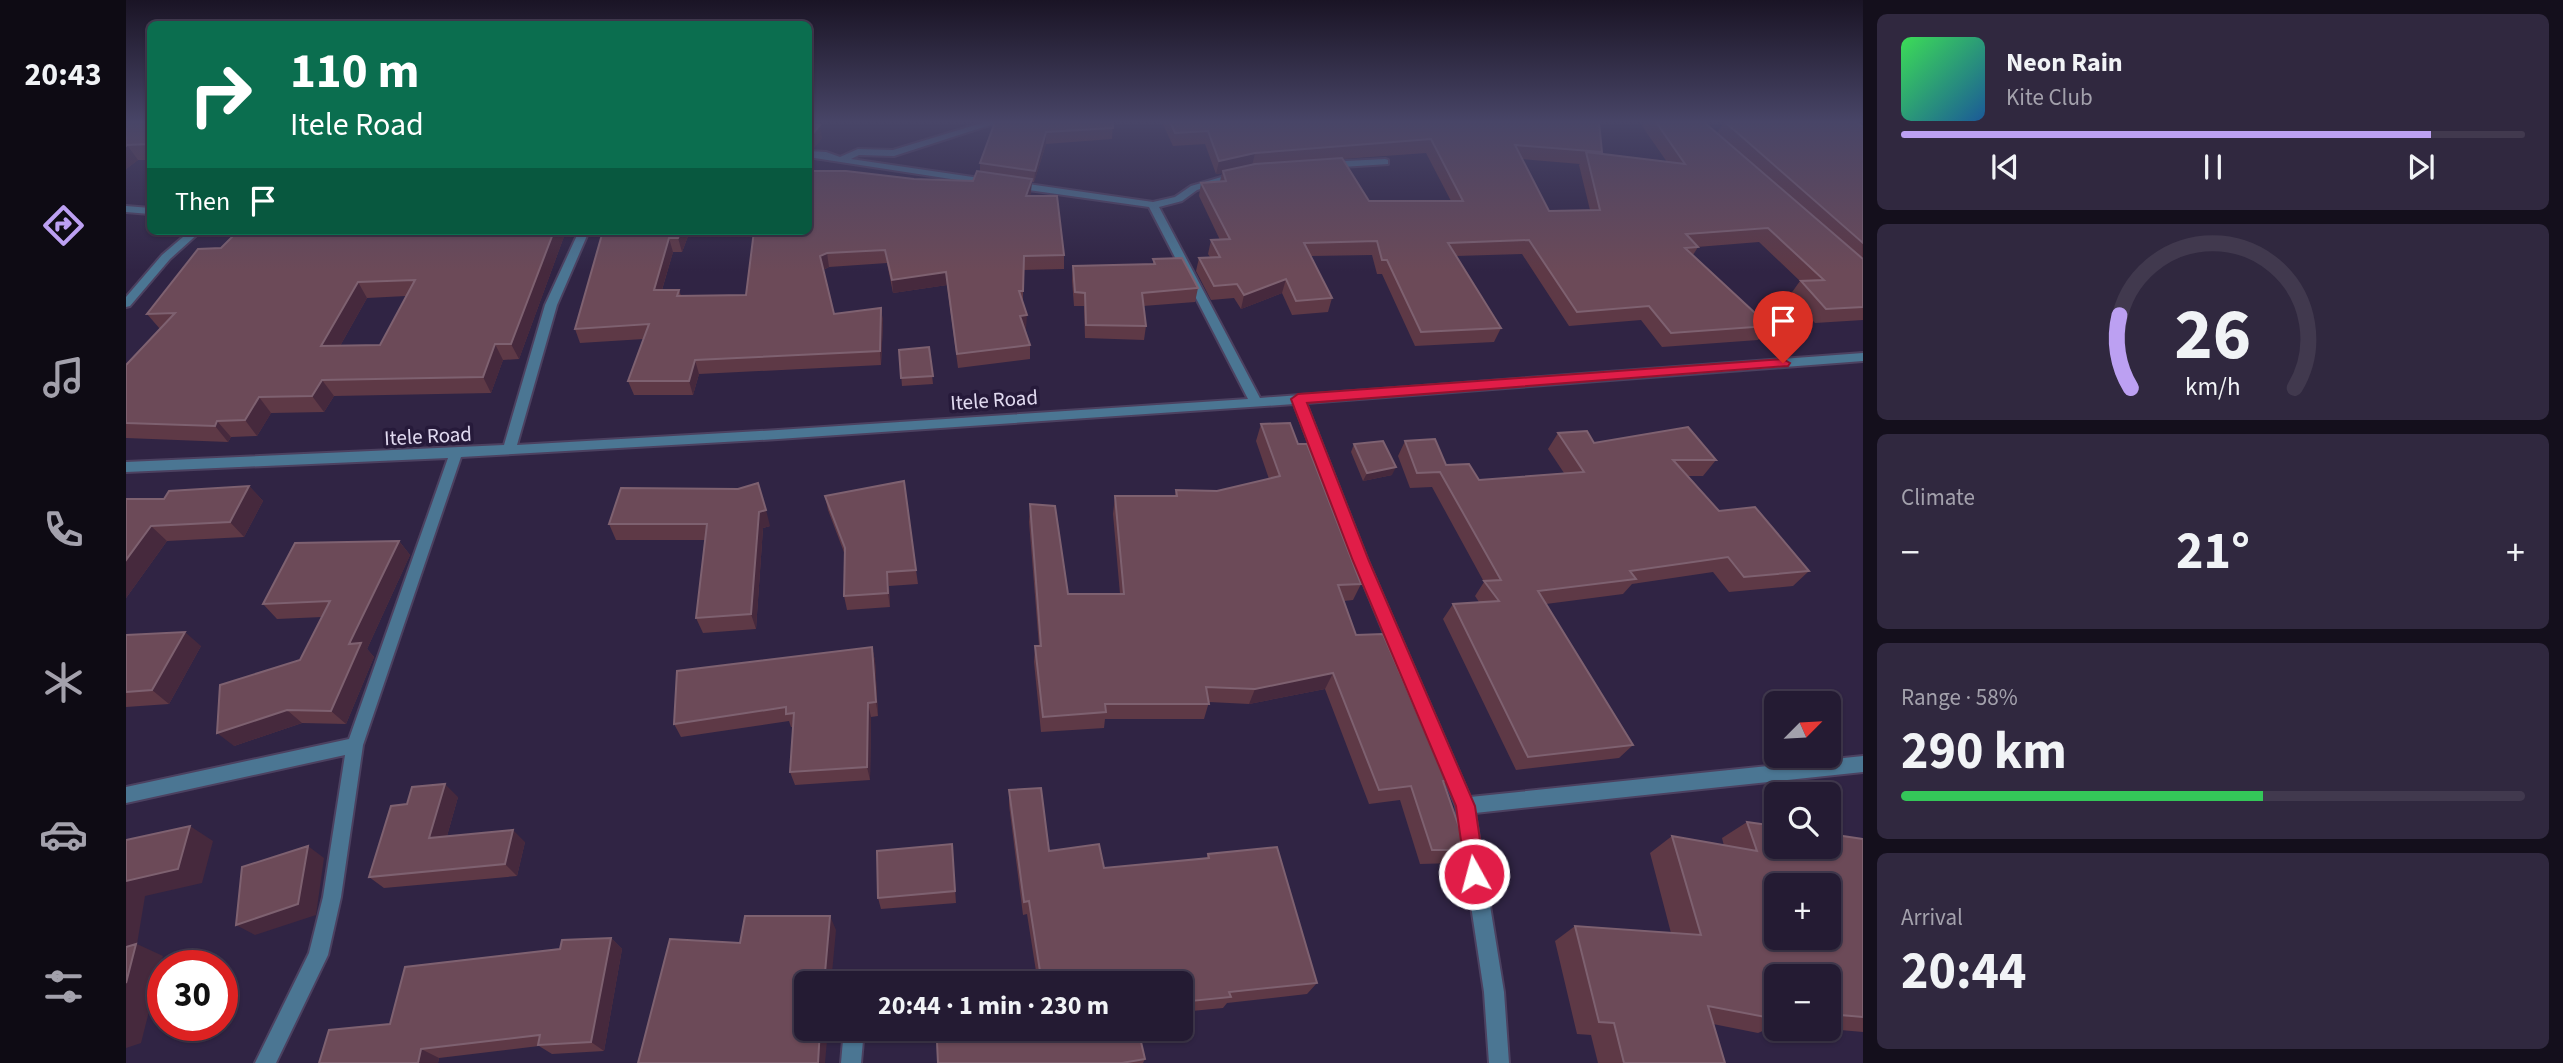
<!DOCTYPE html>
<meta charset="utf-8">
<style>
body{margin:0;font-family:"Source Sans 3",sans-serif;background:#30283f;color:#f1f3f6;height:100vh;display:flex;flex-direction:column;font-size:26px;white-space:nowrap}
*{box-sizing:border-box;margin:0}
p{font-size:23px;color:#a3a1ac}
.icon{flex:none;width:38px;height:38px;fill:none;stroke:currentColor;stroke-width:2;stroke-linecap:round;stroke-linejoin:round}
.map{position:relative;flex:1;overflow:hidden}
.side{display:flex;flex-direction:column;gap:14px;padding:14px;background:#140f1c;width:700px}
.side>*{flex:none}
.banner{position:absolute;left:21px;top:21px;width:665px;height:214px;border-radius:10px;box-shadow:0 2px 5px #0004,0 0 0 2px #41394e;background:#0b6e4f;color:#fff;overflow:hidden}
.needle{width:46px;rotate:66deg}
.fabs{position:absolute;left:1638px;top:691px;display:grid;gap:14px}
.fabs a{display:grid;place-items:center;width:77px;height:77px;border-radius:10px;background:#241b33;box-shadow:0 2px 5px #0004,0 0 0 2px #41394e;font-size:35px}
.speed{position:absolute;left:21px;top:950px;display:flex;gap:14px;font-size:35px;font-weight:700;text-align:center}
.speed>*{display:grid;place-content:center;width:91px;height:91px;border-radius:50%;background:#241b33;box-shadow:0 2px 5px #0004,0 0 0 2px #41394e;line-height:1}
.speed .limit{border:10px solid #d22;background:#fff;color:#111}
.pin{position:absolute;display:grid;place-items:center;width:60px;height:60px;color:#fff;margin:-72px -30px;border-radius:50% 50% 50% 0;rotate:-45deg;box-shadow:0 0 7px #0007}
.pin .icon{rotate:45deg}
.me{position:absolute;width:77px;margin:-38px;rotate:353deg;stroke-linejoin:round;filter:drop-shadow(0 0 5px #0008)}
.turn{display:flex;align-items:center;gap:24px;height:147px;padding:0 28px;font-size:32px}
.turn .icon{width:91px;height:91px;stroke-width:2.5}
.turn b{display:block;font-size:49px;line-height:60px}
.then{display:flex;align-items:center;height:66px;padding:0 28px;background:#0003;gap:14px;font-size:26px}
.big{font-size:52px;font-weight:700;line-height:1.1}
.side .card{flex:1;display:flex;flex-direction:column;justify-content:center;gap:10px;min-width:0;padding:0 24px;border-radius:10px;background:#30283f}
.side .dial{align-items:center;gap:0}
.dial svg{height:182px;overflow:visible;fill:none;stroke:#41394e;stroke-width:7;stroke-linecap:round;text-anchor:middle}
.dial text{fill:#f1f3f6;stroke:none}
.song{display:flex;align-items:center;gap:21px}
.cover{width:84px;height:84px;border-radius:10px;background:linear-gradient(135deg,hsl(130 70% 55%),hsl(210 70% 35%))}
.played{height:7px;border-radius:4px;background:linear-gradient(90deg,#bca0f2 85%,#41394e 85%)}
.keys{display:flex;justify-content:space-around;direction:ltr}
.heat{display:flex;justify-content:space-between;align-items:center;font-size:38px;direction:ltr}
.charge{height:10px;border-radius:5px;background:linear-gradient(90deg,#34c759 58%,#41394e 0)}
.trip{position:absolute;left:668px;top:971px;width:399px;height:70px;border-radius:10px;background:#241b33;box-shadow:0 2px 5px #0004,0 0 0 2px #41394e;font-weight:700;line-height:70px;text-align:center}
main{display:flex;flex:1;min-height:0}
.dock{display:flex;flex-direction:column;width:126px;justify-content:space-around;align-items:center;background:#0e0b14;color:#a3a1ac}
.dock .icon{width:49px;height:49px}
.dock .current{color:#bca0f2}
.dock b{font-size:32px;color:#f1f3f6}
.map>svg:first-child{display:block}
</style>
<main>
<nav class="dock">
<b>20:43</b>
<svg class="icon current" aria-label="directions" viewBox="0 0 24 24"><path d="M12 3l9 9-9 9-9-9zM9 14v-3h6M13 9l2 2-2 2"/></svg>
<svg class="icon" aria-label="music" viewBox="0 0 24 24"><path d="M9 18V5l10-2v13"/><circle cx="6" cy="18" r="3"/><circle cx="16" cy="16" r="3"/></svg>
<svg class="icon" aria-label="phone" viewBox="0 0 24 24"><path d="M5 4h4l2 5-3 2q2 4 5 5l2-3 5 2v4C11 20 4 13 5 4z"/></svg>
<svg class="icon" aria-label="climate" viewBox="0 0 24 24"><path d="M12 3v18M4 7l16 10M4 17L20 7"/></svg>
<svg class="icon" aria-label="car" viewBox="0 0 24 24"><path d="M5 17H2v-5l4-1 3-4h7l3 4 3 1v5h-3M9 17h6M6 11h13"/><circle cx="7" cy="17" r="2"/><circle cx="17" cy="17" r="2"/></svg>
<svg class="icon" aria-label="filters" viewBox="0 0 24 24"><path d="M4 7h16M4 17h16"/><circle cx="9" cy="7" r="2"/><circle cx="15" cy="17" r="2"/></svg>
</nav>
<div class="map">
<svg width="1737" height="1063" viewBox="0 0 1737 1063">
<rect width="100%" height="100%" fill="#302444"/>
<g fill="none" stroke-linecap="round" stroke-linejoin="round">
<defs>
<path id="street" d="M 859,122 L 873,122 L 768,156 L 733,155 L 725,159 L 867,180 L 869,182 L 864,185 L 682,157 L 682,151 L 700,152 L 714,157 L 732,149 L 767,150 Z
M 1259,159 L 1262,160 L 1262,164 L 1201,168 L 1196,165 L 1201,162 Z
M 1109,173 L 1117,175 L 1071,190 L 1056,201 L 1033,207 L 1134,398 L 1737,353 L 1737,361 L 1180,403 L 1242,561 L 1344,797 L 1737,756 L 1737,772 L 1349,813 L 1378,992 L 1383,1063 L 1363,1063 L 1358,992 L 1330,806 L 1228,561 L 1168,404 L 652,439 L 335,457 L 237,745 L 215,897 L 202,955 L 150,1063 L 129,1063 L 183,953 L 197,897 L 219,755 L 0,803 L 0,787 L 223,739 L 322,458 L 0,472 L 0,462 L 378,445 L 419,305 L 453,231 L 463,231 L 431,305 L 391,445 L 652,430 L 1122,399 L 1023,207 L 888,188 L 883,185 L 888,182 L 1027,202 L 1049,197 L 1065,186 Z
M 0,206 L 24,208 L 24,214 L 0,212 Z
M 64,231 L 75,231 L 44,259 L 4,306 L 0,307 L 0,297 L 36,255 Z
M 718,1029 L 738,1029 L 735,1063 L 715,1063 Z"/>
</defs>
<use href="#street" stroke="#4c4160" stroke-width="4"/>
<use href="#street" fill="#4b7693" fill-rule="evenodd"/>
</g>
<path fill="#5e3946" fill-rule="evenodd" d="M 0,122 L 24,122 L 24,160 L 12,160 L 0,169 Z
M 869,122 L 987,122 L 986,139 L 920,144 L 908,182 L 906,182 L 904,196 L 938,255 L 938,269 L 897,270 L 897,302 L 900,329 L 899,329 L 904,345 L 904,359 L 832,368 L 821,285 L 767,293 L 761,263 L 703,267 L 697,270 L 708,314 L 755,308 L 757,322 L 755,365 L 573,374 L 567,395 L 508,395 L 502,381 L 518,339 L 454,343 L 449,329 L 477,231 L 564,231 L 556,252 L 547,252 L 536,290 L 553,290 L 555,296 L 620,295 L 788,179 L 847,181 L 854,172 L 854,163 Z
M 1036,122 L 1473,122 L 1476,152 L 1475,154 L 1541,162 L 1516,126 L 1518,122 L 1578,122 L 1591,133 L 1598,122 L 1730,122 L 1737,127 L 1737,320 L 1689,323 L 1664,295 L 1674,281 L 1633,242 L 1571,247 L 1572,247 L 1567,255 L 1643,326 L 1632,340 L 1536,347 L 1515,320 L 1443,326 L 1396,254 L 1330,256 L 1375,328 L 1368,342 L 1289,346 L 1256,274 L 1251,274 L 1246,255 L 1185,256 L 1206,298 L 1202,312 L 1166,315 L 1156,293 L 1115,309 L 1108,298 L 1085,300 L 1070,271 L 1073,258 L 1084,257 L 1082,254 L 1085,240 L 1094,240 L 1073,196 L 1075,183 L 1094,181 L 1096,173 L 1090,174 L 1079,144 L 1047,146 ZM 1300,153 L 1325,201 L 1243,201 L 1217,159 ZM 1396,159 L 1454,164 L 1453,165 L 1464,210 L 1423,211 Z
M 682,123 L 696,138 L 687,149 L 682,149 Z
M 440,231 L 393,359 L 377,360 L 365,393 L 208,396 L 198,412 L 145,413 L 131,436 L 105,437 L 102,442 L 0,438 L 0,365 L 34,329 L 21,314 L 95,248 ZM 280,296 L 254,345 L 214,346 L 241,298 Z
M 1027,259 L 1072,288 L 1069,302 L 1017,306 L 1020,326 L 1018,340 L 959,338 L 958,306 L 948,306 L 946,280 L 947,266 L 1027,264 Z
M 803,347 L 807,384 L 776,386 L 773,350 Z
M 1135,424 L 1172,444 L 1235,584 L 1227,600 L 1218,601 L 1230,635 L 1299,731 L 1325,780 L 1319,787 L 1341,850 L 1329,863 L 1294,864 L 1274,800 L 1243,804 L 1199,689 L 1123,704 L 1083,702 L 1078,719 L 979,719 L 978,728 L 915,732 L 908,662 L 909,646 L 913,646 L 903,522 L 904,504 L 942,594 L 994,594 L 987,514 L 989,496 L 1049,496 L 1050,490 L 1091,491 L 1143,479 L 1130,441 Z
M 1432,433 L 1468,443 L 1590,460 L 1577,476 L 1561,476 L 1593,511 L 1683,571 L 1667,586 L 1603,592 L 1587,572 L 1506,584 L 1497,594 L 1420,604 L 1507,745 L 1493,758 L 1390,770 L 1317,619 L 1327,604 L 1353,602 L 1349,596 L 1358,582 L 1306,487 L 1284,488 L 1272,456 L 1279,441 L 1320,465 L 1353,480 L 1438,473 L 1422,449 Z
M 1228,444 L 1266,475 L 1237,481 L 1225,452 Z
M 123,486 L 137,501 L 118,537 L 41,541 L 0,598 L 0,499 L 38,499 Z
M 495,488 L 644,526 L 637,528 L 630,629 L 577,633 L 570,618 L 580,540 L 490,540 L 483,524 Z
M 699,496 L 790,570 L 792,584 L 763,586 L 764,607 L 721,610 L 718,596 L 719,555 L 702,510 Z
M 273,541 L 284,555 L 241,649 L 248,657 L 220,724 L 176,723 L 108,746 L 174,660 L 196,617 L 151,619 L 137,604 Z
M 0,635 L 75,646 L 43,704 L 0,707 Z
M 746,647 L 749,661 L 752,716 L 745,717 L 744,780 L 669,785 L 664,772 L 667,727 L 665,727 L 663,721 L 555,737 L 548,724 Z
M 883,790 L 923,851 L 978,868 L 1080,859 L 1082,854 L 1191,983 L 1181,994 L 1101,1003 L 1097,1008 L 1055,1012 L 1055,984 L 912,984 L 901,914 L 897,915 L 883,805 Z
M 332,797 L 321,836 L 399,842 L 391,876 L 258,888 L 243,877 Z
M 1621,822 L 1737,839 L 1737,1032 L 1703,1029 L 1703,976 L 1650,976 L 1650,1025 L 1632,1033 L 1587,1024 L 1599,1063 L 1472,1063 L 1465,1035 L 1451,1034 L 1429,941 L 1449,926 L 1545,933 L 1524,853 L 1546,836 L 1598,846 L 1596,838 Z
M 826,844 L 830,903 L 755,909 L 752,898 Z
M 485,938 L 496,949 L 478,1051 L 426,1054 L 413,1046 L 313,1058 L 312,1063 L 264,1024 L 434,949 Z
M 909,1029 L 1012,1029 L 1019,1059 L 1017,1063 L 812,1063 L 909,1032 Z"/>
<path fill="#46293d" d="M 694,125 L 696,138 L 687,149 L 685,136 Z
M 920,132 L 920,144 L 908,182 L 909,171 Z
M 1,145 L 12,160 L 0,169 L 0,146 Z
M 1129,153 L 1126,166 L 1097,171 L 1096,173 L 1090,174 L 1093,161 Z
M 906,179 L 905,192 L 900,210 L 900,196 Z
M 428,231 L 440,231 L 393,359 L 385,344 Z
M 555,231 L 564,231 L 556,252 L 552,238 Z
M 543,238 L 547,252 L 532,303 L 528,290 Z
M 701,253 L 703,267 L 696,270 L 694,256 Z
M 820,272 L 821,285 L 767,293 L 766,280 Z
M 1160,279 L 1156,293 L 1115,309 L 1118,295 Z
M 232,282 L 241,298 L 205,362 L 195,346 Z
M 755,308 L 757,322 L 755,365 L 754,351 Z
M 901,315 L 900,329 L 894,330 L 894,316 Z
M 369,344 L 377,360 L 365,393 L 357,377 Z
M 569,360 L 573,374 L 567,395 L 563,381 Z
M 196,380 L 208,396 L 198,412 L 186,396 Z
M 133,397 L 145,413 L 131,436 L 119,420 Z
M 91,421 L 105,437 L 102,442 L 89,426 Z
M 1270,467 L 1266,475 L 1237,481 L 1241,473 Z
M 123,486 L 137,501 L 118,537 L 104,522 Z
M 640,510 L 644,526 L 637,528 L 630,629 L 625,614 L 633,512 Z
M 25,526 L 41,541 L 0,598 L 0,560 Z
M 273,541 L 284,555 L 241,649 L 248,657 L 220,724 L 205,711 L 223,644 Z
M 761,572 L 763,586 L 764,607 L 762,593 Z
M 59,632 L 75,646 L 43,704 L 26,690 Z
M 746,647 L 749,661 L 752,716 L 750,702 Z
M 1207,673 L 1199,689 L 1123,704 L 1129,689 Z
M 742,703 L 745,717 L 744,780 L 741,767 Z
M 161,710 L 176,723 L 108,746 L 91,733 Z
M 319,784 L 332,797 L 317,850 L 303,838 Z
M 64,826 L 87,841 L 76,883 L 19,896 L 11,944 L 37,956 L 15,1043 L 0,1048 L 0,881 Z
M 387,830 L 399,842 L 391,876 L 379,864 Z
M 182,846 L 198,858 L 190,915 L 129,935 L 110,925 Z
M 704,916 L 710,930 L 705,984 L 698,984 Z
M 485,938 L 496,949 L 478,1051 L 465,1042 Z
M 694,1029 L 702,1029 L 699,1063 L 692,1063 Z
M 295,1049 L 313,1058 L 312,1063 L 292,1063 Z"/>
<path fill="#6c4a58" stroke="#7e6170" stroke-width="2" fill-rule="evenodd" d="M 0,122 L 24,122 L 24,144 L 1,145 L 0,146 Z
M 869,122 L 987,122 L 987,128 L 920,132 L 909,171 L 854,163 Z
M 1044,122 L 1473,122 L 1476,152 L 1389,145 L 1423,211 L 1474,210 L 1460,152 L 1559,164 L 1530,122 L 1578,122 L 1737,259 L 1737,307 L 1700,309 L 1675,281 L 1698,280 L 1642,228 L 1560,234 L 1572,247 L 1559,248 L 1643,326 L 1545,333 L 1523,306 L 1451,312 L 1403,240 L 1322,243 L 1375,328 L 1295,332 L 1261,260 L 1256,260 L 1251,241 L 1178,243 L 1206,298 L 1170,301 L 1160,279 L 1118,295 L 1111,284 L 1088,286 L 1073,258 L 1094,257 L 1085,240 L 1104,239 L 1075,183 L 1100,181 L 1097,171 L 1129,164 L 1216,158 L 1243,201 L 1337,201 L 1305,139 L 1129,153 L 1093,161 L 1082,131 L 1049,133 Z
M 1599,122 L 1730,122 L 1737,127 L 1737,243 Z
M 682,123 L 694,125 L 685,136 L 682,136 Z
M 682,171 L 720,171 L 788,179 L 847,181 L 851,171 L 906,179 L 900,196 L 931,196 L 938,255 L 898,256 L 897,291 L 893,291 L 901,315 L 894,316 L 904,345 L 831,354 L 820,272 L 766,280 L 759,250 L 701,253 L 694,256 L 708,314 L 755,308 L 754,351 L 569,360 L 563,381 L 502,381 L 523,324 L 449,329 L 477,231 L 555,231 L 552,238 L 543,238 L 528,290 L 553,290 L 551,296 L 620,295 L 628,231 L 682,231 Z
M 112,231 L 428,231 L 385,344 L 369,344 L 357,377 L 196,380 L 186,396 L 133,397 L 119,420 L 91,421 L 89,426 L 0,423 L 0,365 L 49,313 L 21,314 L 72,249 L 95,248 ZM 289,280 L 254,345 L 195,346 L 232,282 Z
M 1056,258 L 1072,288 L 1016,293 L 1020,326 L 960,325 L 959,293 L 949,292 L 947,266 L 1029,264 L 1027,259 Z
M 803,347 L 807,376 L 775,378 L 773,350 Z
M 1164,423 L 1172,444 L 1181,444 L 1235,584 L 1212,585 L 1230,635 L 1257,634 L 1299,731 L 1325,780 L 1317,781 L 1341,850 L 1306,850 L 1285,786 L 1253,790 L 1207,673 L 1129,689 L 1080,687 L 1083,704 L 979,704 L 980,712 L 917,717 L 909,646 L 915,646 L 904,504 L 929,506 L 942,594 L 998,594 L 989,496 L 1051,496 L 1050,490 L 1091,491 L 1154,476 L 1135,424 Z
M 1562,427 L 1590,460 L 1547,460 L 1593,511 L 1629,507 L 1683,571 L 1618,577 L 1602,557 L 1504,571 L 1510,579 L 1412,591 L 1507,745 L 1402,757 L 1327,604 L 1373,601 L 1358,581 L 1375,580 L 1314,472 L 1291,473 L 1279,441 L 1309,439 L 1320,465 L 1343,464 L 1353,480 L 1458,472 L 1432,433 L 1461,431 L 1468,443 Z
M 1257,441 L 1270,467 L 1241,473 L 1228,444 Z
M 778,481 L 790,570 L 761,572 L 762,593 L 718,596 L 719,548 L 699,496 Z
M 632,483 L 640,510 L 633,512 L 625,614 L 570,618 L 581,524 L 483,524 L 495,488 L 612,489 Z
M 123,486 L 104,522 L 25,526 L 0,560 L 0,499 L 38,499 L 43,491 Z
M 273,541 L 223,644 L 235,643 L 205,711 L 161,710 L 91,733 L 94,685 L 174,660 L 204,601 L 137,604 L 169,543 Z
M 59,632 L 26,690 L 0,692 L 0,635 Z
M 746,647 L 750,702 L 742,703 L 741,767 L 664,772 L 668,713 L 660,714 L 660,707 L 548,724 L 551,671 Z
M 319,784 L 303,838 L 387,830 L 379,864 L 243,877 L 265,806 L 281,804 L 286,787 Z
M 915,788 L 923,851 L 973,844 L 978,868 L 1083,858 L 1082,854 L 1151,847 L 1191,983 L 1103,992 L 1105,997 L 1055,1002 L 1055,984 L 916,984 L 903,901 L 898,902 L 883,790 Z
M 1621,822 L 1650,826 L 1650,847 L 1703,847 L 1703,834 L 1737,839 L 1737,1017 L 1703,1014 L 1703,976 L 1650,976 L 1650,1019 L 1582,1006 L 1599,1063 L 1498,1063 L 1488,1023 L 1473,1022 L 1449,926 L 1575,935 L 1546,836 L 1631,851 ZM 1650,886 L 1703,886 L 1703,938 L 1650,938 Z
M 64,826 L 52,869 L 0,881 L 0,840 Z
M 826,844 L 829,891 L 752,898 L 751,851 Z
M 182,846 L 172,904 L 110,925 L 116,867 Z
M 619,916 L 704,916 L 698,984 L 681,984 L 681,1029 L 694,1029 L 692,1063 L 512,1063 L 544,939 L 614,943 Z
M 485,938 L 465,1042 L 412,1045 L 414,1035 L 295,1049 L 292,1063 L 193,1063 L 203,1030 L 264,1024 L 279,967 L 434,949 L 436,940 Z
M 10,944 L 0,983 L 0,947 Z
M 912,1029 L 1012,1029 L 1019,1059 L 996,1063 L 812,1063 L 811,1042 L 912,1032 Z"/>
<linearGradient id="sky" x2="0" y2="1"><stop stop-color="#1a1425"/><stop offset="0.45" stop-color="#484567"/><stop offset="1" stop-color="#484567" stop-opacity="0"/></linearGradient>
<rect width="1737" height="271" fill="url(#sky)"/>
<path fill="#e11d48" stroke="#92132f" stroke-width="2" d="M 1657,359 L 1664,363 L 1662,366 L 1181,403 L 1243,561 L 1349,806 L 1359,874 L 1356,882 L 1348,885 L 1341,882 L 1330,806 L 1227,561 L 1165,399 L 1172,394 Z"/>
<g text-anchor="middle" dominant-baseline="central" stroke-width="7" stroke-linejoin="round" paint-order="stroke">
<g font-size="21" fill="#e1daf0" stroke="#261a3a">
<text transform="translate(868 400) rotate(-4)">Itele Road</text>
<text transform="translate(302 436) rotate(-3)">Itele Road</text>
</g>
</g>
</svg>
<div class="fabs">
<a><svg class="needle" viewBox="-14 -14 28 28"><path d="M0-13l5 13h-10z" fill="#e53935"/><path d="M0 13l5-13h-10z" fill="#a3a1ac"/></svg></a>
<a><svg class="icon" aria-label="search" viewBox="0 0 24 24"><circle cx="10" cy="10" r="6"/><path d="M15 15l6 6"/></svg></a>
<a>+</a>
<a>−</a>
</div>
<div class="speed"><div class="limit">30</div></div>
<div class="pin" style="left:1657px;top:363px;background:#d93025"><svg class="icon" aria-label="arrive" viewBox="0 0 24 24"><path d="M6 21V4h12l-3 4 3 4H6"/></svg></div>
<svg class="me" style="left:1348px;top:874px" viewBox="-20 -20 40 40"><circle r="17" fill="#e11d48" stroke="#fff" stroke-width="3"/><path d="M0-11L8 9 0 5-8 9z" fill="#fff"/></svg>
<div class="trip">20:44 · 1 min · 230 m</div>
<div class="banner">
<div class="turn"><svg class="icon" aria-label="right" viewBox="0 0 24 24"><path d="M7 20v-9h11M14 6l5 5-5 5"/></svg><div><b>110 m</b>Itele Road</div></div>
<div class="then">Then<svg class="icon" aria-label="arrive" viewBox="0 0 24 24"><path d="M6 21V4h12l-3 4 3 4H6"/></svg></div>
</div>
</div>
<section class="side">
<div class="card">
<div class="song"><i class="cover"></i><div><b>Neon Rain</b><p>Kite Club</p></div></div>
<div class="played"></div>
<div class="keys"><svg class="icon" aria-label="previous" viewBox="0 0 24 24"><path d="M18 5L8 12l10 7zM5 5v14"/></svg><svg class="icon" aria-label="pause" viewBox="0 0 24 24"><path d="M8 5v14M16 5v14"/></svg><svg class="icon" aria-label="next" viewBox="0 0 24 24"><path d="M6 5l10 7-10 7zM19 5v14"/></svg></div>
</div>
<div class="card dial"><svg viewBox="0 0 100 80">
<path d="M14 69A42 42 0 1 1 86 69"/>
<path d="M14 69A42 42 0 0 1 9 37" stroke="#bca0f2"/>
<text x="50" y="56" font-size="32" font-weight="700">26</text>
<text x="50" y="72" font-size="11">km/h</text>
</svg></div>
<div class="card"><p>Climate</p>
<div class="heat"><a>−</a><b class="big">21°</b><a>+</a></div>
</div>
<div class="card"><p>Range · 58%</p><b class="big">290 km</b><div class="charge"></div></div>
<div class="card"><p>Arrival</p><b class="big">20:44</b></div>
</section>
</main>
